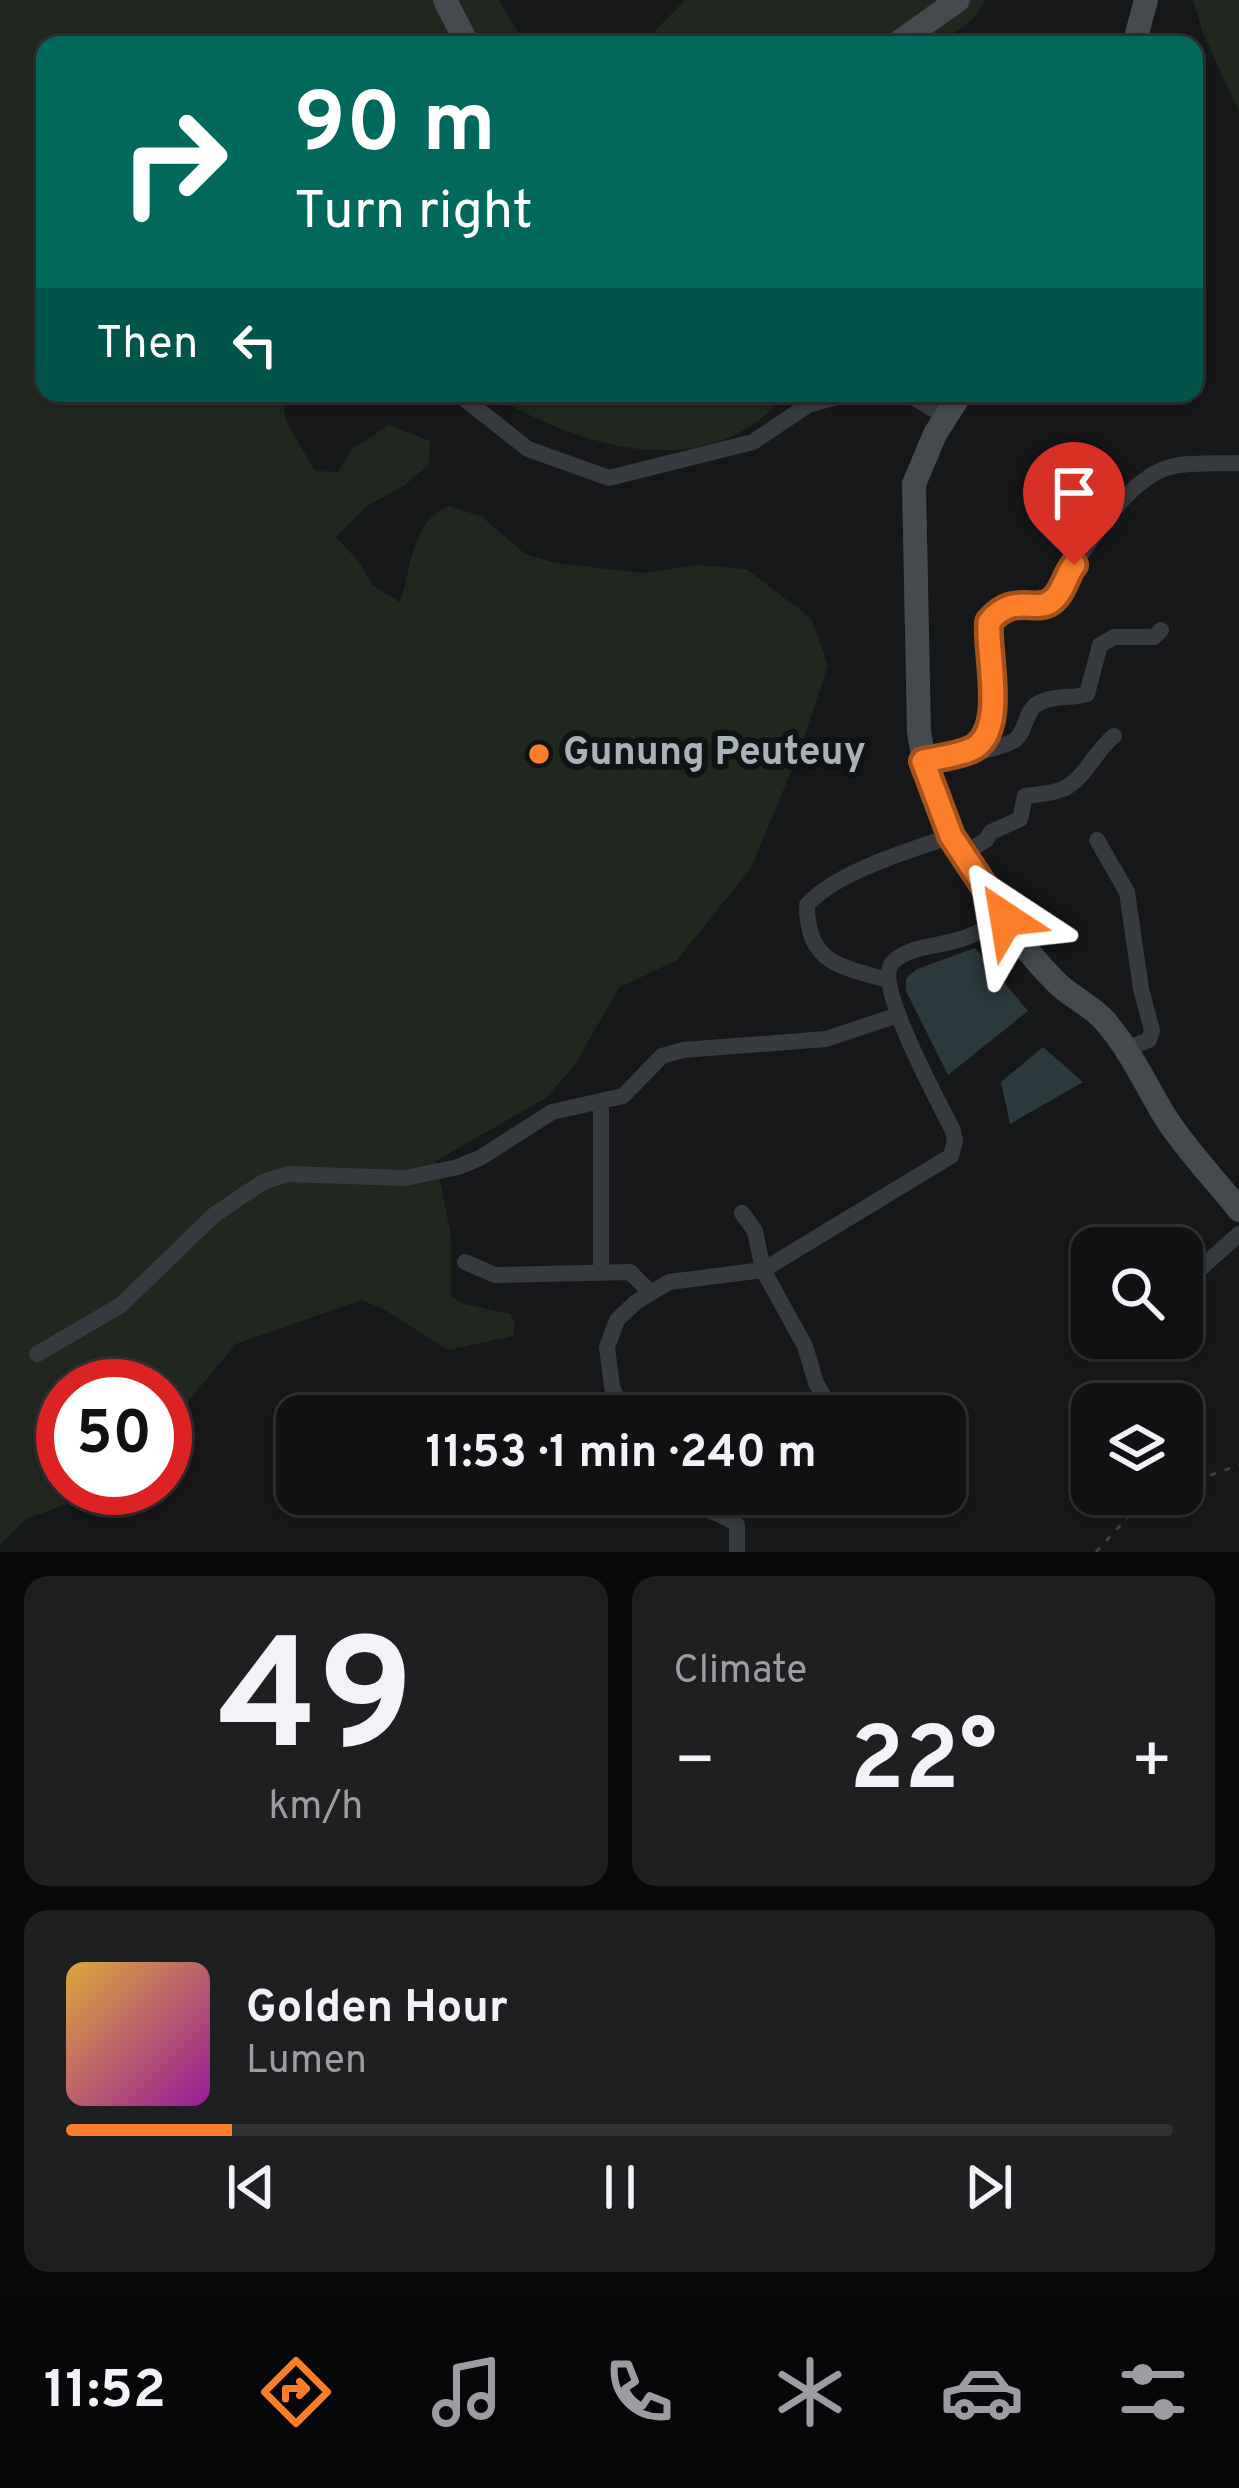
<!DOCTYPE html>
<meta charset="utf-8">
<style>
body{margin:0;font-family:Overpass,sans-serif;background:#1e1f21;color:#f1f3f6;height:100vh;display:flex;flex-direction:column;font-size:45px;white-space:nowrap}
*{box-sizing:border-box;margin:0}
p{font-size:39px;color:#9c9da0}
.icon{flex:none;width:66px;height:66px;fill:none;stroke:currentColor;stroke-width:2;stroke-linecap:round;stroke-linejoin:round}
.map{position:relative;height:1552px;overflow:hidden}
.details{display:flex;flex-direction:column;gap:24px;padding:24px;background:#09090a;flex:1}
.details>*{flex:none}
.banner{position:absolute;left:36px;top:36px;width:1167px;height:366px;border-radius:24px;box-shadow:0 3px 9px #0004,0 0 0 3px #303133;background:#00695c;color:#fff;overflow:hidden}
.controls{position:absolute;left:1071px;top:1227px;display:grid;gap:24px}
.controls a{display:grid;place-items:center;width:132px;height:132px;border-radius:24px;background:#101113;box-shadow:0 3px 9px #0004,0 0 0 3px #303133;font-size:60px}
.speed{position:absolute;left:36px;top:1359px;display:flex;gap:24px;font-size:60px;font-weight:700;text-align:center}
.speed>*{display:grid;place-content:center;width:156px;height:156px;border-radius:50%;background:#101113;box-shadow:0 3px 9px #0004,0 0 0 3px #303133;line-height:1}
.speed .limit{border:18px solid #d22;background:#fff;color:#111}
.pin{position:absolute;display:grid;place-items:center;width:102px;height:102px;color:#fff;margin:-123px -51px;border-radius:50% 50% 50% 0;rotate:-45deg;box-shadow:0 0 12px #0007}
.pin .icon{rotate:45deg}
.me{position:absolute;width:132px;margin:-66px;rotate:327deg;stroke-linejoin:round;filter:drop-shadow(0 0 9px #0008)}
.turn{display:flex;align-items:center;gap:42px;height:252px;padding:0 60px;font-size:54px}
.turn .icon{width:156px;height:156px;stroke-width:2.5}
.turn b{display:block;font-size:84px;line-height:102px}
.then{display:flex;align-items:center;height:114px;padding:0 60px;background:#0003;gap:24px;font-size:45px}
.big{font-size:90px;font-weight:700;line-height:1.1}
.details .widget{flex:1;display:flex;flex-direction:column;justify-content:center;gap:18px;min-width:0;padding:0 42px;border-radius:24px;background:#1e1f21}
.details .dial{align-items:center;gap:0}
.dial b{font-size:156px;line-height:1}
.song{display:flex;align-items:center;gap:36px}
.cover{width:144px;height:144px;border-radius:18px;background:linear-gradient(135deg,hsl(40 70% 55%),hsl(300 70% 35%))}
.played{height:12px;border-radius:6px;background:linear-gradient(90deg,#fc7e2b 15%,#303133 15%)}
.keys{display:flex;justify-content:space-around;direction:ltr}
.heat{display:flex;justify-content:space-between;align-items:center;font-size:66px;direction:ltr}
.details .tiles{flex:1;display:grid;gap:24px;grid-template-columns:1fr 1fr}
.widget:last-child{grid-column:span 2}
.trip{position:absolute;left:276px;top:1395px;width:690px;height:120px;border-radius:24px;background:#101113;box-shadow:0 3px 9px #0004,0 0 0 3px #303133;font-weight:700;line-height:120px;text-align:center}
.menu{display:flex;height:192px;justify-content:space-around;align-items:center;background:#060708;color:#9c9da0}
.menu .icon{width:84px;height:84px}
.menu .on{color:#fc7e2b}
.menu b{font-size:54px;color:#f1f3f6}
.map>svg:first-child{display:block}
</style>
<div class="map">
<svg width="1239" height="1552" viewBox="0 0 1239 1552">
<rect width="100%" height="100%" fill="#161719"/>
<path fill="#1f271e" d="M 0,0 L 499,0 L 520,35 L 539,45 L 45,45 L 45,393 L 282,393 L 286,421 L 315,471 L 338,472 L 352,449 L 389,425 L 430,441 L 429,464 L 405,485 L 367,506 L 336,537 L 360,563 L 372,585 L 400,602 C 412,567 410,524 448,506 L 481,516 L 525,554 L 556,563 L 643,573 L 697,565 L 746,569 L 811,618 L 828,665 L 800,750 L 751,868 L 677,960 L 619,988 L 574,1066 L 546,1098 L 436,1161 L 451,1236 L 451,1296 L 461,1303 L 510,1314 L 515,1324 L 513,1336 L 448,1350 L 385,1310 L 362,1300 L 236,1344 L 189,1400 L 183,1425 L 165,1462 L 165,1386 L 63,1386 L 63,1488 L 112,1488 L 26,1519 L 0,1545 Z
M 685,0 L 986,0 L 973,19 L 938,45 L 641,45 Z
M 1193,0 L 1239,0 L 1239,112 L 1202,31 Z
M 489,393 L 787,393 C 709,489 578,447 489,393 Z"/>
<path fill="#2c3a3d" d="M 975,948 L 1028,1011 L 948,1075 L 906,991 L 906,978 L 917,969 Z
M 1043,1047 L 1083,1082 L 1010,1124 L 1001,1082 Z"/>
<g fill="none" stroke-linecap="round" stroke-linejoin="round">
<path stroke="#3d4145" stroke-width="3" stroke-dasharray="6 9" stroke-linecap="butt" d="M 1182,1485 L 1239,1465
M 1096,1552 L 1138,1506 L 1162,1494"/>
<path stroke="#373a3e" stroke-width="16" d="M 457,393 L 528,449 L 609,478 L 753,442 L 808,405 L 850,393
M 906,393 L 946,417
M 975,749 C 996,725 995,692 991,662 C 990,650 985,636 989,625 C 998,592 1037,614 1052,601 C 1065,591 1072,567 1081,554 C 1103,523 1135,474 1174,466 C 1195,462 1218,464 1239,463
M 923,761 C 944,757 1000,751 1015,740 C 1028,729 1024,709 1041,702 C 1055,695 1072,699 1087,694 L 1100,645 L 1114,637 L 1154,637 L 1161,630
M 1097,840 L 1127,892 L 1141,989 L 1152,1030 L 1149,1040 L 1126,1049
M 963,854 L 986,840 L 991,832 L 1020,819 L 1025,796 C 1038,794 1054,794 1065,788 C 1085,778 1095,751 1114,736
M 887,980 C 839,966 807,963 807,905 C 836,872 909,851 951,836
M 742,1213 L 755,1231 L 763,1270 L 805,1346 L 816,1383 L 835,1416
M 465,1262 L 495,1275 L 630,1272 L 649,1291
M 601,1272 L 601,1102
M 1182,1285 L 1239,1234
M 1102,1349 L 1116,1338
M 37,1354 L 121,1305 L 214,1215 L 263,1182 L 288,1174 L 405,1178 L 458,1167 L 480,1158 L 552,1112 L 623,1096 L 662,1056 L 683,1050 L 826,1039 L 898,1015
M 625,1416 L 612,1387 L 607,1347 L 617,1320 L 636,1302 L 669,1282 L 763,1270 L 951,1156 L 955,1141 L 953,1131 C 940,1104 872,982 893,962 C 910,946 934,947 954,941 C 972,937 989,927 1005,919
M 679,1494 C 696,1510 720,1510 737,1525 L 737,1552"/>
<path stroke="#454a4e" stroke-width="24" d="M 445,0 L 468,45
M 895,45 L 958,0
M 1134,45 L 1146,0
M 961,393 L 935,434 L 914,484 L 919,732 C 931,817 995,920 1055,981 C 1070,997 1090,1004 1105,1021 C 1130,1050 1145,1083 1164,1115 C 1185,1149 1215,1179 1239,1210"/>
</g>
<g fill="none" stroke-linecap="round" stroke-linejoin="round">
<defs>
<path id="route" d="M 1006,919 L 951,836 L 923,761 C 938,758 956,756 970,750 C 1009,734 986,654 989,622 C 1014,591 1037,615 1053,600 C 1063,592 1066,575 1074,565"/>
</defs>
<use href="#route" stroke="#a4521c" stroke-width="30"/>
<use href="#route" stroke="#fc7e2b" stroke-width="21"/>
</g>
<circle fill="#fc7e2b" stroke="#111214" stroke-width="4.5" cx="539" cy="754" r="12"/>
<g text-anchor="middle" dominant-baseline="central" stroke-width="12" stroke-linejoin="round" paint-order="stroke">
<g font-size="39" font-weight="bold" fill="#a8b2b9" stroke="#111214" text-anchor="start">
<text x="563" y="754">Gunung Peuteuy</text>
</g>
</g>
</svg>
<div class="controls">
<a><svg class="icon" aria-label="search" viewBox="0 0 24 24"><circle cx="10" cy="10" r="6"/><path d="M15 15l6 6"/></svg></a>
<a><svg class="icon" aria-label="layers" viewBox="0 0 24 24"><path d="M12 4l9 5-9 5-9-5zM3 14l9 5 9-5"/></svg></a>
</div>
<div class="speed"><div class="limit">50</div></div>
<div class="pin" style="left:1074px;top:565px;background:#d93025"><svg class="icon" aria-label="arrive" viewBox="0 0 24 24"><path d="M6 21V4h12l-3 4 3 4H6"/></svg></div>
<svg class="me" style="left:1006px;top:919px" viewBox="-20 -20 40 40"><path d="M0-17L14 15 0 8-14 15z" fill="#fc7e2b" stroke="#fff" stroke-width="4"/></svg>
<div class="trip">11:53 · 1 min · 240 m</div>
<div class="banner">
<div class="turn"><svg class="icon" aria-label="right" viewBox="0 0 24 24"><path d="M7 20v-9h11M14 6l5 5-5 5"/></svg><div><b>90 m</b>Turn right</div></div>
<div class="then">Then<svg class="icon" aria-label="left" viewBox="0 0 24 24"><path d="M17 20v-9H6M10 6l-5 5 5 5"/></svg></div>
</div>
</div>
<section class="details">
<div class="tiles">
<div class="widget dial"><b>49</b><p>km/h</p></div>
<div class="widget"><p>Climate</p>
<div class="heat"><a>−</a><b class="big">22°</b><a>+</a></div>
</div>
<div class="widget">
<div class="song"><i class="cover"></i><div><b>Golden Hour</b><p>Lumen</p></div></div>
<div class="played"></div>
<div class="keys"><svg class="icon" aria-label="previous" viewBox="0 0 24 24"><path d="M18 5L8 12l10 7zM5 5v14"/></svg><svg class="icon" aria-label="pause" viewBox="0 0 24 24"><path d="M8 5v14M16 5v14"/></svg><svg class="icon" aria-label="next" viewBox="0 0 24 24"><path d="M6 5l10 7-10 7zM19 5v14"/></svg></div>
</div>
</div>
</section>
<nav class="menu">
<b>11:52</b>
<svg class="icon on" aria-label="directions" viewBox="0 0 24 24"><path d="M12 3l9 9-9 9-9-9zM9 14v-3h6M13 9l2 2-2 2"/></svg>
<svg class="icon" aria-label="music" viewBox="0 0 24 24"><path d="M9 18V5l10-2v13"/><circle cx="6" cy="18" r="3"/><circle cx="16" cy="16" r="3"/></svg>
<svg class="icon" aria-label="phone" viewBox="0 0 24 24"><path d="M5 4h4l2 5-3 2q2 4 5 5l2-3 5 2v4C11 20 4 13 5 4z"/></svg>
<svg class="icon" aria-label="climate" viewBox="0 0 24 24"><path d="M12 3v18M4 7l16 10M4 17L20 7"/></svg>
<svg class="icon" aria-label="car" viewBox="0 0 24 24"><path d="M5 17H2v-5l4-1 3-4h7l3 4 3 1v5h-3M9 17h6M6 11h13"/><circle cx="7" cy="17" r="2"/><circle cx="17" cy="17" r="2"/></svg>
<svg class="icon" aria-label="filters" viewBox="0 0 24 24"><path d="M4 7h16M4 17h16"/><circle cx="9" cy="7" r="2"/><circle cx="15" cy="17" r="2"/></svg>
</nav>
